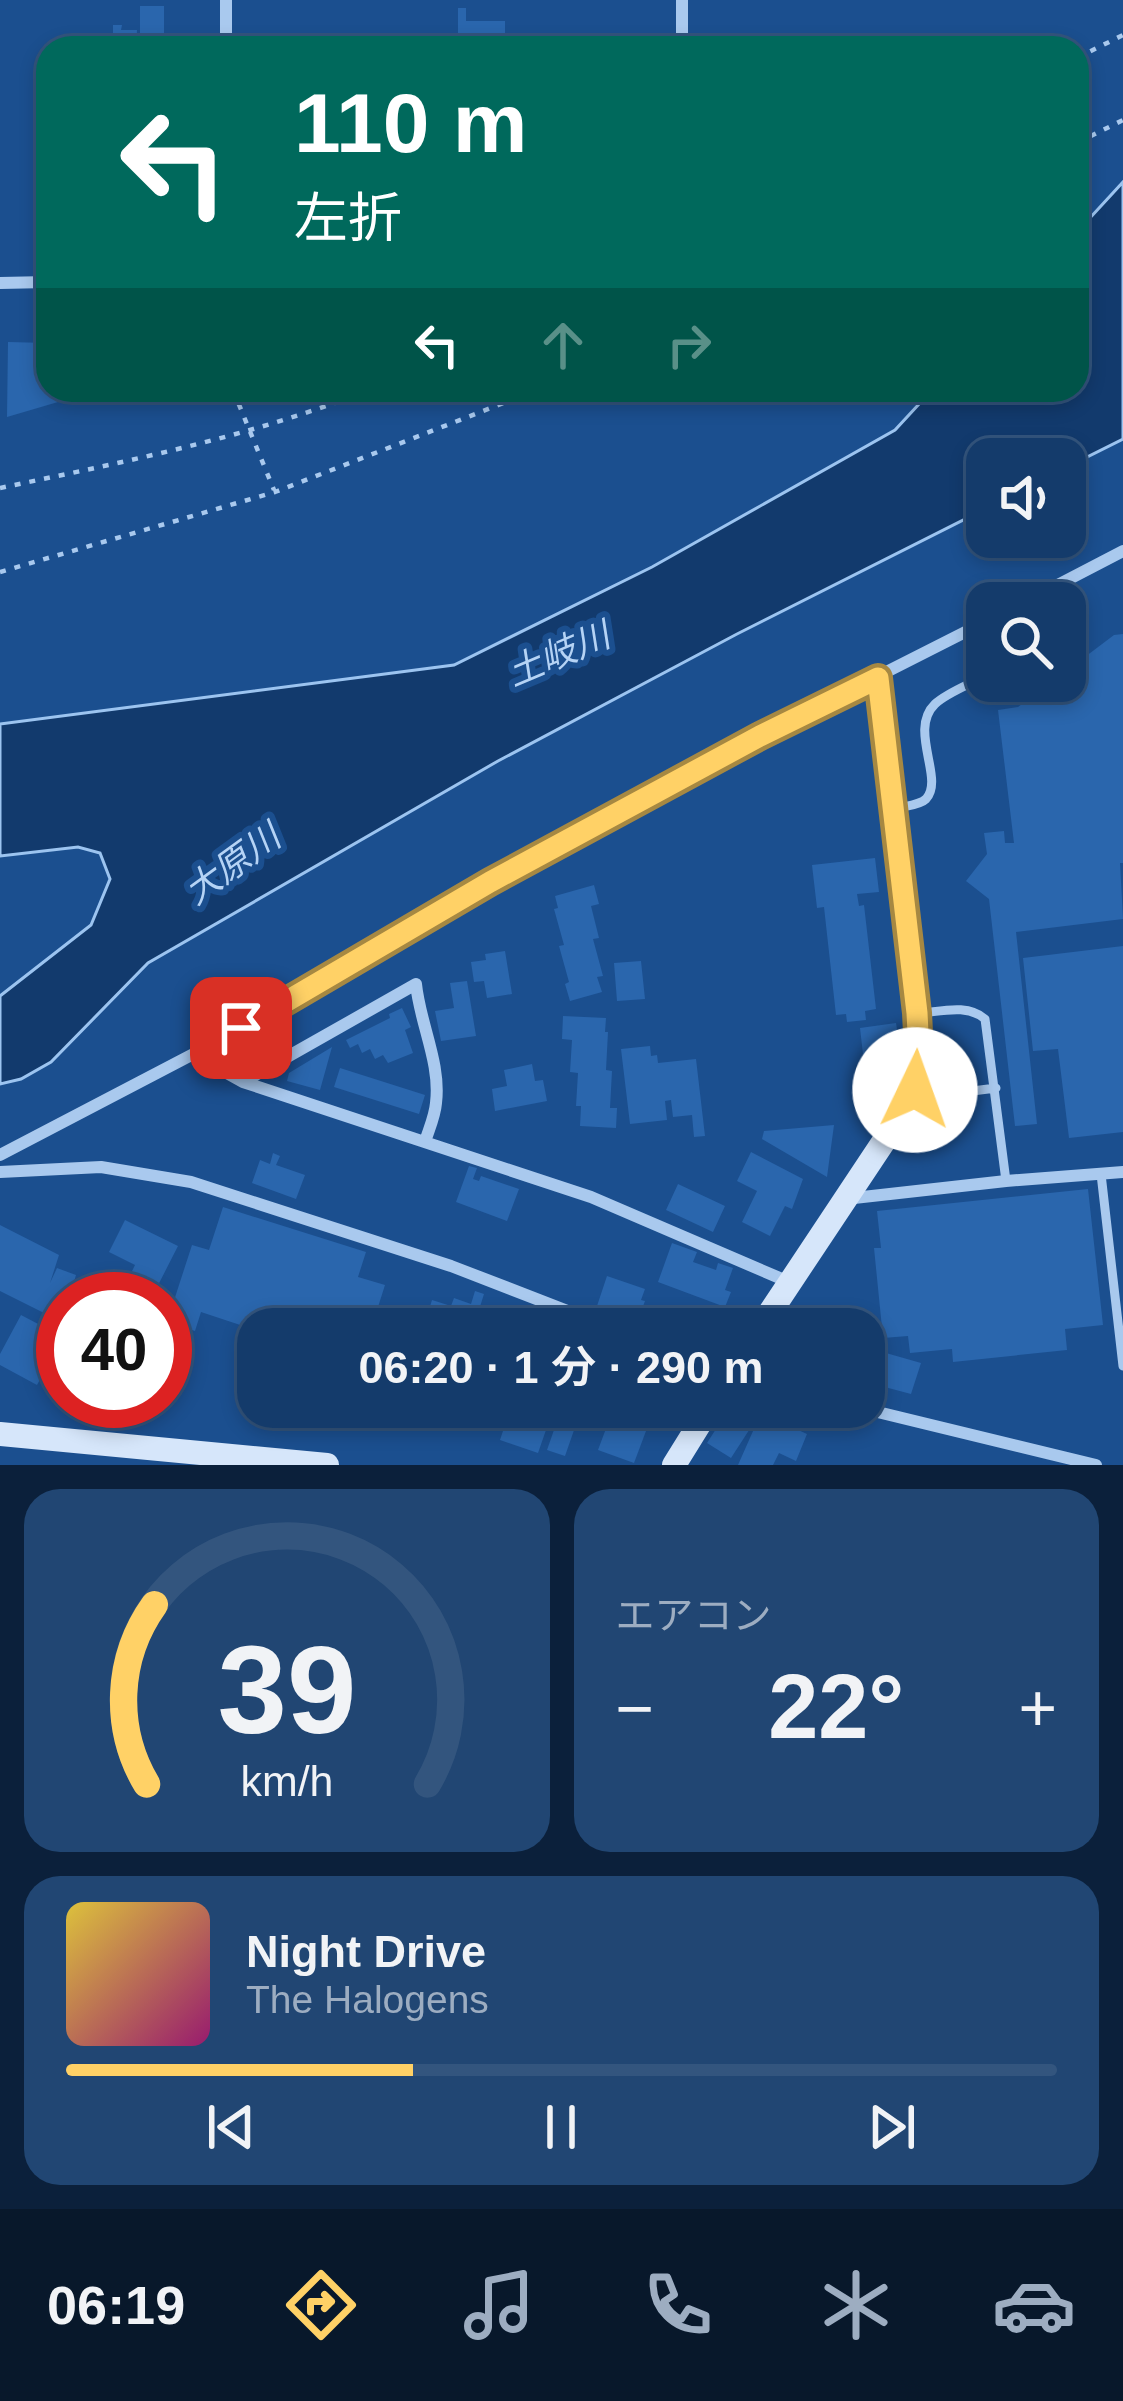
<!DOCTYPE html>
<html lang="ja">
<meta charset="utf-8">
<style>
body{margin:0;font-family:Arial,"Noto Sans JP",sans-serif;background:#214673;color:#f1f3f6;height:100vh;display:flex;flex-direction:column;font-size:45px;white-space:nowrap}
*{box-sizing:border-box;margin:0}
p{font-size:39px;color:#9dadc1}
.icon{flex:none;width:66px;height:66px;fill:none;stroke:currentColor;stroke-width:2;stroke-linecap:round;stroke-linejoin:round}
.map{position:relative;height:1465px;overflow:hidden}
.details{display:flex;flex-direction:column;gap:24px;padding:24px;background:#0b203b;flex:1}
.details>*{flex:none}
.hud{position:absolute;left:36px;top:36px;width:1053px;height:366px;border-radius:36px;box-shadow:0 6px 18px #0003,0 0 0 3px #33557e;background:#00695c;color:#fff;overflow:hidden}
.fabs{position:absolute;left:966px;top:438px;display:grid;gap:24px}
.fabs a{display:grid;place-items:center;width:120px;height:120px;border-radius:24px;background:#143b6b;box-shadow:0 6px 18px #0003,0 0 0 3px #33557e;font-size:60px}
.speed{position:absolute;left:36px;top:1272px;display:flex;gap:24px;font-size:60px;font-weight:700;text-align:center}
.speed>*{display:grid;place-content:center;width:156px;height:156px;border-radius:50%;background:#143b6b;box-shadow:0 6px 18px #0003,0 0 0 3px #33557e;line-height:1}
.speed .limit{border:18px solid #d22;background:#fff;color:#111}
.pin{position:absolute;display:grid;place-items:center;width:102px;height:102px;color:#fff;margin:-51px;border-radius:24px;box-shadow:0 6px 18px #0006}
.me{position:absolute;width:132px;margin:-66px;rotate:3deg;stroke-linejoin:round;filter:drop-shadow(0 0 9px #0008)}
.turn{display:flex;align-items:center;gap:42px;height:252px;padding:0 60px;font-size:54px}
.turn .icon{width:156px;height:156px;stroke-width:2.5}
.turn b{display:block;font-size:84px;line-height:102px}
.lanes{display:flex;align-items:center;height:114px;padding:0 60px;background:#0003;justify-content:center;gap:60px;direction:ltr}
.lanes .off{opacity:.35}
.big{font-size:90px;font-weight:600;line-height:1.1}
.details .card{flex:1;display:flex;flex-direction:column;justify-content:center;gap:18px;min-width:0;padding:0 42px;border-radius:36px;background:#214673}
.details .dial{align-items:center;gap:0}
.dial svg{height:312px;overflow:visible;fill:none;stroke:#33557e;stroke-width:7;stroke-linecap:round;text-anchor:middle}
.dial text{fill:#f1f3f6;stroke:none}
.song{display:flex;align-items:center;gap:36px}
.cover{width:144px;height:144px;border-radius:18px;background:linear-gradient(135deg,hsl(50 70% 55%),hsl(320 70% 35%))}
.played{height:12px;border-radius:6px;background:linear-gradient(90deg,#ffd166 35%,#33557e 35%)}
.keys{display:flex;justify-content:space-around;direction:ltr}
.heat{display:flex;justify-content:space-between;align-items:center;font-size:66px;direction:ltr}
.details .tiles{flex:1;display:grid;gap:24px;grid-template-columns:1fr 1fr}
.card:last-child{grid-column:span 2}
.trip{position:absolute;left:237px;top:1308px;width:648px;height:120px;border-radius:36px;background:#143b6b;box-shadow:0 6px 18px #0003,0 0 0 3px #33557e;font-weight:600;line-height:120px;text-align:center}
.tabs{display:flex;height:192px;justify-content:space-around;align-items:center;background:#08182b;color:#9dadc1}
.tabs .icon{width:84px;height:84px}
.tabs .on{color:#ffd166}
.tabs b{font-size:54px;color:#f1f3f6}
.map>svg:first-child{display:block}
</style>
<div class="map">
<svg width="1123" height="1465" viewBox="0 0 1123 1465">
<rect width="100%" height="100%" fill="#1b4f8f"/>
<path fill="#123a6d" stroke="#9cc4f0" stroke-width="3" d="M 1123,182 L 1123,439 L 1065,468 L 1065,459 L 987,459 L 987,508 L 737,634 L 498,761 L 148,963 L 51,1062 L 21,1079 L 0,1084 L 0,996 L 91,925 L 110,879 L 100,853 L 78,847 L 0,856 L 0,724 L 454,665 L 652,567 L 895,430 L 932,390 L 1077,390 L 1077,232 Z"/>
<path fill="#2a66ad" d="M 140,6 L 164,6 L 164,48 L 140,48 Z
M 458,8 L 466,8 L 466,21 L 505,21 L 505,48 L 458,48 Z
M 113,25 L 122,25 L 121,30 L 137,30 L 136,48 L 113,48 Z
M 8,342 L 48,343 L 48,390 L 58,390 L 58,402 L 7,417 Z
M 1123,634 L 1123,863 L 1120,863 L 1123,919 L 1016,932 L 1037,1124 L 1015,1126 L 989,899 L 966,881 L 987,854 L 984,833 L 1004,831 L 1005,843 L 1014,843 L 998,710 L 1018,707 L 1053,681 L 1065,681 L 1065,672 L 1114,635 Z
M 875,858 L 879,892 L 857,894 L 859,906 L 864,905 L 876,1009 L 865,1011 L 866,1020 L 847,1022 L 846,1014 L 836,1015 L 824,907 L 817,908 L 812,865 Z
M 594,885 L 599,904 L 591,906 L 599,938 L 593,939 L 603,976 L 597,977 L 602,992 L 570,1001 L 565,984 L 569,982 L 559,946 L 564,945 L 554,909 L 558,908 L 555,896 Z
M 1123,946 L 1123,1132 L 1069,1138 L 1058,1049 L 1033,1051 L 1023,958 Z
M 505,951 L 512,994 L 487,998 L 484,981 L 474,982 L 471,962 L 486,960 L 485,954 Z
M 641,961 L 645,999 L 617,1001 L 614,963 Z
M 467,981 L 476,1036 L 441,1041 L 435,1011 L 454,1008 L 450,983 Z
M 402,1008 L 411,1027 L 405,1030 L 413,1053 L 388,1063 L 383,1055 L 375,1059 L 370,1049 L 362,1053 L 358,1044 L 350,1048 L 346,1040 L 390,1018 L 389,1014 Z
M 563,1016 L 606,1018 L 605,1032 L 608,1032 L 606,1070 L 612,1071 L 610,1108 L 617,1108 L 616,1128 L 580,1126 L 581,1106 L 576,1106 L 578,1073 L 570,1072 L 572,1040 L 562,1039 Z
M 896,1023 L 901,1054 L 889,1088 L 872,1090 L 869,1062 L 864,1063 L 860,1028 Z
M 650,1046 L 651,1056 L 657,1055 L 658,1063 L 696,1059 L 705,1136 L 694,1137 L 692,1115 L 673,1117 L 671,1100 L 665,1101 L 667,1120 L 630,1124 L 621,1049 Z
M 332,1047 L 320,1090 L 287,1081 L 289,1073 Z
M 532,1064 L 535,1081 L 543,1080 L 547,1101 L 495,1111 L 492,1089 L 507,1086 L 504,1070 Z
M 340,1068 L 425,1095 L 419,1114 L 334,1087 Z
M 834,1125 L 827,1177 L 762,1139 L 764,1131 Z
M 751,1152 L 803,1179 L 792,1209 L 785,1206 L 770,1236 L 742,1222 L 757,1191 L 737,1181 Z
M 273,1153 L 280,1156 L 276,1165 L 305,1175 L 296,1199 L 252,1183 L 260,1160 L 270,1164 Z
M 469,1166 L 477,1168 L 473,1179 L 479,1181 L 481,1176 L 519,1189 L 507,1221 L 456,1202 Z
M 678,1184 L 725,1206 L 713,1232 L 666,1210 Z
M 1088,1189 L 1103,1325 L 1065,1329 L 1067,1350 L 953,1362 L 952,1349 L 910,1353 L 908,1336 L 883,1338 L 874,1248 L 881,1248 L 877,1211 Z
M 223,1207 L 366,1252 L 358,1277 L 385,1285 L 371,1329 L 258,1331 L 201,1312 L 195,1331 L 167,1322 L 192,1245 L 209,1250 Z
M 125,1220 L 178,1246 L 151,1299 L 125,1299 L 120,1296 L 135,1265 L 109,1252 Z
M 0,1225 L 59,1255 L 50,1283 L 57,1268 L 76,1275 L 69,1299 L 63,1299 L 63,1319 L 42,1312 L 0,1291 Z
M 672,1243 L 697,1252 L 693,1262 L 716,1270 L 718,1263 L 733,1268 L 725,1290 L 731,1292 L 725,1307 L 658,1282 Z
M 607,1276 L 645,1289 L 641,1300 L 645,1301 L 638,1320 L 597,1306 Z
M 475,1291 L 484,1294 L 473,1329 L 423,1329 L 432,1300 L 451,1306 L 454,1298 L 471,1304 Z
M 663,1312 L 693,1323 L 691,1329 L 657,1329 Z
M 21,1315 L 63,1337 L 37,1385 L 0,1365 L 0,1354 Z
M 872,1349 L 921,1363 L 911,1394 L 881,1386 L 877,1401 L 864,1397 L 864,1377 Z
M 90,1401 L 162,1401 L 155,1414 L 86,1409 Z
M 511,1407 L 554,1407 L 538,1453 L 500,1440 Z
M 562,1407 L 580,1413 L 565,1456 L 547,1450 Z
M 614,1407 L 655,1407 L 634,1463 L 598,1450 Z
M 730,1407 L 764,1407 L 731,1458 L 707,1443 Z
M 761,1413 L 807,1434 L 796,1461 L 779,1453 L 773,1465 L 738,1465 Z"/>
<g fill="none" stroke-linecap="round" stroke-linejoin="round">
<path stroke="#a9c9ee" stroke-width="4.5" stroke-dasharray="6 9" stroke-linecap="butt" d="M 1077,58 L 1123,35
M 1077,143 L 1123,120
M 233,390 L 274,490
M 0,488 C 124,462 250,437 369,390
M 0,572 L 275,492 L 537,390"/>
<path stroke="#a9c9ee" stroke-width="9" d="M 898,808 C 906,806 920,805 926,799 C 945,779 908,730 935,704 C 948,692 971,684 987,675
M 922,1013 C 943,1011 968,1004 985,1019 L 1006,1181
M 918,1091 L 941,1095 L 996,1088
M 1101,1174 L 1123,1366"/>
<path stroke="#a9c9ee" stroke-width="12" d="M 226,0 L 226,48
M 682,48 L 682,0
M 0,283 L 48,282
M 1023,603 L 1123,551
M 201,1050 L 225,1072 L 243,1082 L 591,1197 L 789,1282
M 243,1082 L 416,984 C 420,1024 441,1063 436,1103 C 435,1116 429,1129 425,1142
M 0,1155 L 201,1050 L 491,882 L 760,736 L 987,621
M 0,1172 L 101,1167 L 191,1182 L 451,1266 L 614,1329
M 845,1199 L 1006,1181 L 1123,1172
M 857,1407 L 1096,1465"/>
<path stroke="#d6e6fa" stroke-width="24" d="M 759,1329 L 896,1123 L 915,1090 L 920,1071 L 917,1013 L 878,678
M 0,1434 L 327,1465
M 674,1465 L 710,1407"/>
</g>
<g fill="none" stroke-linecap="round" stroke-linejoin="round">
<defs>
<path id="route" d="M 241,1028 L 490,882 L 760,736 L 878,678 L 917,1013 L 920,1071 L 915,1090"/>
</defs>
<use href="#route" stroke="#a68842" stroke-width="30"/>
<use href="#route" stroke="#ffd166" stroke-width="21"/>
</g>
<g text-anchor="middle" dominant-baseline="central" stroke-width="12" stroke-linejoin="round" paint-order="stroke">
<g font-size="36" font-style="italic" fill="#b5d3f5" stroke="#1b4f8f">
<text transform="translate(558 654) rotate(-23)">土岐川</text>
<text transform="translate(232 864) rotate(-36)">大原川</text>
</g>
</g>
</svg>
<div class="fabs">
<a><svg class="icon" aria-label="sound" viewBox="0 0 24 24"><path d="M4 9h4l5-4v14l-5-4H4zM17 9q2 3 0 6"/></svg></a>
<a><svg class="icon" aria-label="search" viewBox="0 0 24 24"><circle cx="10" cy="10" r="6"/><path d="M15 15l6 6"/></svg></a>
</div>
<div class="speed"><div class="limit">40</div></div>
<div class="pin" style="left:241px;top:1028px;background:#d93025"><svg class="icon" aria-label="arrive" viewBox="0 0 24 24"><path d="M6 21V4h12l-3 4 3 4H6"/></svg></div>
<svg class="me" style="left:915px;top:1090px" viewBox="-20 -20 40 40"><circle r="19" fill="#fff"/><path d="M0-13L10 11 0 6-10 11z" fill="#ffd166"/></svg>
<div class="trip">06:20 · 1 分 · 290 m</div>
<div class="hud">
<div class="turn"><svg class="icon" aria-label="left" viewBox="0 0 24 24"><path d="M17 20v-9H6M10 6l-5 5 5 5"/></svg><div><b>110 m</b>左折</div></div>
<div class="lanes"><svg class="icon" aria-label="left" viewBox="0 0 24 24"><path d="M17 20v-9H6M10 6l-5 5 5 5"/></svg><svg class="icon off" aria-label="ahead" viewBox="0 0 24 24"><path d="M12 20V5M6 11l6-6 6 6"/></svg><svg class="icon off" aria-label="right" viewBox="0 0 24 24"><path d="M7 20v-9h11M14 6l5 5-5 5"/></svg></div>
</div>
</div>
<section class="details">
<div class="tiles">
<div class="card dial"><svg viewBox="0 0 100 80">
<path d="M14 69A42 42 0 1 1 86 69"/>
<path d="M14 69A42 42 0 0 1 16 23" stroke="#ffd166"/>
<text x="50" y="56" font-size="32" font-weight="700">39</text>
<text x="50" y="72" font-size="11">km/h</text>
</svg></div>
<div class="card"><p>エアコン</p>
<div class="heat"><a>−</a><b class="big">22°</b><a>+</a></div>
</div>
<div class="card">
<div class="song"><i class="cover"></i><div><b>Night Drive</b><p>The Halogens</p></div></div>
<div class="played"></div>
<div class="keys"><svg class="icon" aria-label="previous" viewBox="0 0 24 24"><path d="M18 5L8 12l10 7zM5 5v14"/></svg><svg class="icon" aria-label="pause" viewBox="0 0 24 24"><path d="M8 5v14M16 5v14"/></svg><svg class="icon" aria-label="next" viewBox="0 0 24 24"><path d="M6 5l10 7-10 7zM19 5v14"/></svg></div>
</div>
</div>
</section>
<nav class="tabs">
<b>06:19</b>
<svg class="icon on" aria-label="directions" viewBox="0 0 24 24"><path d="M12 3l9 9-9 9-9-9zM9 14v-3h6M13 9l2 2-2 2"/></svg>
<svg class="icon" aria-label="music" viewBox="0 0 24 24"><path d="M9 18V5l10-2v13"/><circle cx="6" cy="18" r="3"/><circle cx="16" cy="16" r="3"/></svg>
<svg class="icon" aria-label="phone" viewBox="0 0 24 24"><path d="M5 4h4l2 5-3 2q2 4 5 5l2-3 5 2v4C11 20 4 13 5 4z"/></svg>
<svg class="icon" aria-label="climate" viewBox="0 0 24 24"><path d="M12 3v18M4 7l16 10M4 17L20 7"/></svg>
<svg class="icon" aria-label="car" viewBox="0 0 24 24"><path d="M5 17H2v-5l4-1 3-4h7l3 4 3 1v5h-3M9 17h6M6 11h13"/><circle cx="7" cy="17" r="2"/><circle cx="17" cy="17" r="2"/></svg>
</nav>
